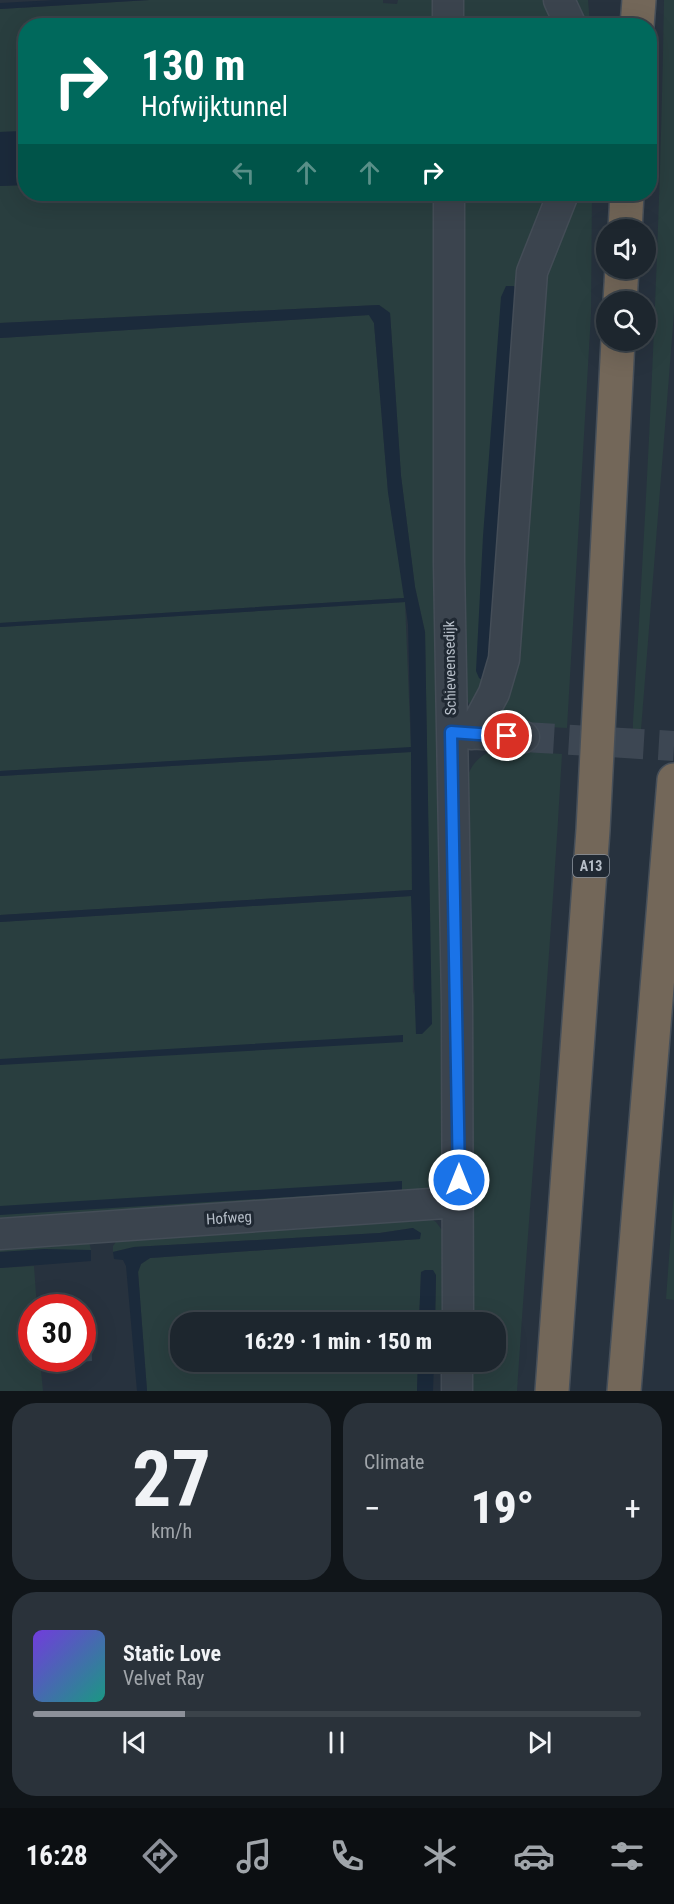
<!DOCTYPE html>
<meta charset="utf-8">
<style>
body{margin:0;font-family:"Roboto Condensed",sans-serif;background:#2a323a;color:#f1f3f6;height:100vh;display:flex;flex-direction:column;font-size:22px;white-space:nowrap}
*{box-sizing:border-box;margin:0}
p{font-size:20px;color:#a0a5aa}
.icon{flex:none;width:33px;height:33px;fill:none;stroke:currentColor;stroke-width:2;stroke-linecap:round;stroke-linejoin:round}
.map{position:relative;height:1391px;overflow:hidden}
.side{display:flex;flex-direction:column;gap:12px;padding:12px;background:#101519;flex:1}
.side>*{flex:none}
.banner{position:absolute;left:18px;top:18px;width:639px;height:183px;border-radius:24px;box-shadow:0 6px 24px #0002,0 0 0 2px #3b434a;background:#00695c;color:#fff;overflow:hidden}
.controls{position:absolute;left:596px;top:219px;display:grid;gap:12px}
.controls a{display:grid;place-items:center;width:60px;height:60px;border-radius:50%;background:#1d262e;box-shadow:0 6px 24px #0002,0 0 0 2px #3b434a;font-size:30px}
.speed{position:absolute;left:18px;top:1294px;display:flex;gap:12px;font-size:30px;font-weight:700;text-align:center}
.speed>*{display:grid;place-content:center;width:78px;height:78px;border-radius:50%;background:#1d262e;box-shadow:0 6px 24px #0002,0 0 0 2px #3b434a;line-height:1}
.speed .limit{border:9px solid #d22;background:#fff;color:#111}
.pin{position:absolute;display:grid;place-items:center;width:51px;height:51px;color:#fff;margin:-26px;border:3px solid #fff;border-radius:50%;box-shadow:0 2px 6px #0007}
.me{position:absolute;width:66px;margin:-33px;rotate:0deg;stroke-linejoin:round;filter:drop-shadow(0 0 4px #0008)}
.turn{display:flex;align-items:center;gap:21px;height:126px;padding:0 24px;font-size:27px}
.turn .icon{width:78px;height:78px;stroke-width:2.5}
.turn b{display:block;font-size:42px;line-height:51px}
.lanes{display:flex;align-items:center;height:57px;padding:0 24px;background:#0003;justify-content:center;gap:30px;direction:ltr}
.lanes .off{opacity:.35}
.big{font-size:45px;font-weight:800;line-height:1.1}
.side .widget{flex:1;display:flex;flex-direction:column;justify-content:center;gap:9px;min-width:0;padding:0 21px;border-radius:24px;background:#2a323a}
.side .dial{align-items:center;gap:0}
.dial b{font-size:78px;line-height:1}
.song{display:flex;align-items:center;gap:18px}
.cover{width:72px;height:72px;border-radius:9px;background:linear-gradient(135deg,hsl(260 70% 55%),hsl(170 70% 35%))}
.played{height:6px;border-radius:3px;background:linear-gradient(90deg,#8c9099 25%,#3b434a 25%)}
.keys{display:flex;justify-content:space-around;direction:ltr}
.heat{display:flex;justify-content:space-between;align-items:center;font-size:33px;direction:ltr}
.side .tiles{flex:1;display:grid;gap:12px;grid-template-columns:1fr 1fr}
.widget:last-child{grid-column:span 2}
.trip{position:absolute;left:170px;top:1312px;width:336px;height:60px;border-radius:24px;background:#1d262e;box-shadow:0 6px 24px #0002,0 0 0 2px #3b434a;font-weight:800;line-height:60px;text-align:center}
.menu{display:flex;height:96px;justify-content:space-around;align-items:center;background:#0c0f12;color:#a0a5aa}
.menu .icon{width:42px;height:42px}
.menu .active{color:#8c9099}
.menu b{font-size:27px;color:#f1f3f6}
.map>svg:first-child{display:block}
</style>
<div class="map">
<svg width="674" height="1391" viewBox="0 0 674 1391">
<rect width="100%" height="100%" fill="#27323e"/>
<path fill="#293e3f" d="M 149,0 L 383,0 L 383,3 L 397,4 L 398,0 L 439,0 L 439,25 L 26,26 L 25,131 L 0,132 L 0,9 Z
M 458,0 L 588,0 L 590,25 L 458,25 Z
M 664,0 L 674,0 L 674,313 L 641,730 L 633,730 L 633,722 C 648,482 660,241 664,0 Z
M 25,185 L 26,194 L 439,194 L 446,1180 L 441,1189 L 0,1227 L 0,922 L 412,896 L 413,995 L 430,944 L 425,632 L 415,587 L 401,476 L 390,313 L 379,305 L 0,323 L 0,186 Z
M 462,194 L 592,194 L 591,314 L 567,728 L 528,726 L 527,721 C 496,721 479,723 463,694 Z
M 369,315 L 374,323 L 388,492 L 405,598 L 0,623 L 0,338 Z
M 405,602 L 411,748 L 0,771 L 0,627 Z
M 496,749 L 562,754 C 550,966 531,1178 517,1391 L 466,1391 L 466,1362 L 495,1362 L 495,1323 L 466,1323 L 466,782 C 470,764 480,755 496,749 Z
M 411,752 L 412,890 L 0,915 L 0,776 Z
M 674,1190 L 674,1300 L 666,1299 Z
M 428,1217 L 436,1222 L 447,1237 L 447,1323 L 435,1323 L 436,1275 L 421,1273 L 419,1323 L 180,1323 L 180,1362 L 418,1362 L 417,1391 L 147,1391 L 138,1272 L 141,1264 L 150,1258 L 419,1239 L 413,1228 L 380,1233 L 134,1247 L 113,1252 L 113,1246 L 118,1239 Z
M 0,1238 L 89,1241 L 91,1250 L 0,1252 Z
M 34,1266 L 37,1308 L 32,1308 L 32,1359 L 40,1359 L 43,1391 L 0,1391 L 0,1268 Z"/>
<path fill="#1b2a3b" d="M 55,0 L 149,0 L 0,9 L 0,3 Z
M 25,131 L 25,185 L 0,186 L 0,132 Z
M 506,286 L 514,286 L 520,295 L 492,671 L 484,681 L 479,678 L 476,671 L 483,536 L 501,297 Z
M 379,305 L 390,313 L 401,476 L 415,587 L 425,632 L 432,1024 L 422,1034 L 416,1034 L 411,896 L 0,922 L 0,915 L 412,890 L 411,752 L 0,776 L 0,771 L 411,747 L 408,624 L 405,602 L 0,627 L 0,623 L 404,598 L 388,492 L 374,323 L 369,315 L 0,338 L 0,323 Z
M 403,1035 L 403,1042 L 0,1065 L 0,1059 Z
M 402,1181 L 402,1190 L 0,1215 L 0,1206 Z
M 413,1228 L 421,1233 L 420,1239 L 150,1258 L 141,1264 L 138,1272 L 147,1391 L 137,1391 L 126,1266 L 123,1260 L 114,1259 L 113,1252 L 134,1247 L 380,1233 Z
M 44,1249 L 91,1250 L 91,1261 L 0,1268 L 0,1252 Z
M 425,1270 L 433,1270 L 436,1275 L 435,1323 L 419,1323 L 421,1272 Z
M 418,1362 L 434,1362 L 433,1391 L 417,1391 Z"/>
<path fill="#394754" d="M 402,1311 L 410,1311 L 411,1322 L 402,1322 Z
M 82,1316 L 90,1316 L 92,1361 L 63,1363 L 63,1359 L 82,1359 Z"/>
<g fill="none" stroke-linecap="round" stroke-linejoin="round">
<path stroke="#3d4753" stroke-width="30" stroke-dasharray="30 15" stroke-linecap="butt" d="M 524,737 L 674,746"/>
<defs>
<path id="minor" d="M 448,0 L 448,26
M 559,0 L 571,26
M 449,194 L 449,563 L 457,1004 L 458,1323
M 454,732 L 524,737
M 472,734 L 494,693 L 504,659 L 532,272 L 563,194
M 0,1234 L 459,1202
M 457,1391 L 457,1362"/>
<path id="highway" d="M 637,26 L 639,0
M 625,230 L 627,194
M 620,302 L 622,268
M 552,1391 L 593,830 L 618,340
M 624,1391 L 674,780"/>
</defs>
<use href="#minor" stroke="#444d57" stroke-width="33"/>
<use href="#highway" stroke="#464f59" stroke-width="36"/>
<use href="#minor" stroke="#3b444e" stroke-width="30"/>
<use href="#highway" stroke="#736759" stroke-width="33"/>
</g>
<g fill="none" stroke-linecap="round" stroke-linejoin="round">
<defs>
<path id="route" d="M 459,1180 L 451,732 L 507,736"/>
</defs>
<use href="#route" stroke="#114b97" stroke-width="15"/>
<use href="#route" stroke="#1a73e8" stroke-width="10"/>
</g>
<g text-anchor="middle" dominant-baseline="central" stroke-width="6" stroke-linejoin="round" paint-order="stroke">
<rect fill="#202933" stroke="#8a929c" stroke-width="1.5" x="573" y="855" width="36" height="22" rx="4.5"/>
<g font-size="14" font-weight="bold" fill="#b7bfc9">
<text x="591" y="866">A13</text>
</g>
<g font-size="15" fill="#b7bfc9" stroke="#202933">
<text transform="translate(450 668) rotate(-91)">Schieveensedijk</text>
<text transform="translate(229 1218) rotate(-4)">Hofweg</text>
</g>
</g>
</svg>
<div class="controls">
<a><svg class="icon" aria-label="sound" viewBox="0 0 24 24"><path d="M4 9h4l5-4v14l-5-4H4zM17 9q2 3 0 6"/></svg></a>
<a><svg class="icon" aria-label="search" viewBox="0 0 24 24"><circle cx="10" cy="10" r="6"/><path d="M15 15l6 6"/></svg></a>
</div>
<div class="speed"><div class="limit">30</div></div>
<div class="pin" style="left:507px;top:736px;background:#d93025"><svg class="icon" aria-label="arrive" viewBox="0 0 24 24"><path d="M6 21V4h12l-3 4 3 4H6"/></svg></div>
<svg class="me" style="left:459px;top:1180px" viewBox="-20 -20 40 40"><circle r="17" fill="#1a73e8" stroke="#fff" stroke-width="3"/><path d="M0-11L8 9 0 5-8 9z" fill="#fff"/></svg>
<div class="trip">16:29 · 1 min · 150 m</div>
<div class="banner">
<div class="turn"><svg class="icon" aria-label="right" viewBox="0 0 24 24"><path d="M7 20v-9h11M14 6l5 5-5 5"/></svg><div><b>130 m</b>Hofwijktunnel</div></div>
<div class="lanes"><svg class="icon off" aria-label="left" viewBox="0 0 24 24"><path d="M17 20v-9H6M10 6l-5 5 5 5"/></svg><svg class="icon off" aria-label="ahead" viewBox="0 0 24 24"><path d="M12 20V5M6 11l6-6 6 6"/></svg><svg class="icon off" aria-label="ahead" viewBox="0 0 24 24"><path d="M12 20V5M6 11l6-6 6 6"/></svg><svg class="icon" aria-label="right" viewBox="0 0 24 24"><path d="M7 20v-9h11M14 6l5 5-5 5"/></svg></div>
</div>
</div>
<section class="side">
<div class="tiles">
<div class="widget dial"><b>27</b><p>km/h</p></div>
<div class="widget"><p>Climate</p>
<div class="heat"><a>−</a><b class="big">19°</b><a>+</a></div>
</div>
<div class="widget">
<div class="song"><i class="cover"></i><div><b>Static Love</b><p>Velvet Ray</p></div></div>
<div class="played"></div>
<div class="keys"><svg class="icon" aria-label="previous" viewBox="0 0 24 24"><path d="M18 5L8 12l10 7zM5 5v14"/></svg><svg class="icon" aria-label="pause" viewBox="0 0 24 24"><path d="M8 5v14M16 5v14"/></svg><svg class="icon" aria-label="next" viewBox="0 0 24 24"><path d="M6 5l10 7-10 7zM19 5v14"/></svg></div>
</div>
</div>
</section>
<nav class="menu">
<b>16:28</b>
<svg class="icon active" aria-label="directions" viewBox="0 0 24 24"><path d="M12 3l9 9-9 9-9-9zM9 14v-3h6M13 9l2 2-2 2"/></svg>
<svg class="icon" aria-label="music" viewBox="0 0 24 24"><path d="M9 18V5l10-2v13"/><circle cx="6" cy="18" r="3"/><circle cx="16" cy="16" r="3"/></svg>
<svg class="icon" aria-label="phone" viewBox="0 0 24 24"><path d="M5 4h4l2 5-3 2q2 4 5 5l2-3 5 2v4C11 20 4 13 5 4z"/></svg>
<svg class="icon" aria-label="climate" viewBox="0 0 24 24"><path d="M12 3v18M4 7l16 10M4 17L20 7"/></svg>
<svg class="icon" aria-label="car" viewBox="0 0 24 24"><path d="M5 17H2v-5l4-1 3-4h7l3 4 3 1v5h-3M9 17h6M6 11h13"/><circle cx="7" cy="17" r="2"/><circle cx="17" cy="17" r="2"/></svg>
<svg class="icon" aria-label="filters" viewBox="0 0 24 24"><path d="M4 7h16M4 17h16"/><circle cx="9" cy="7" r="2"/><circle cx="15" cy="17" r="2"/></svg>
</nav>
